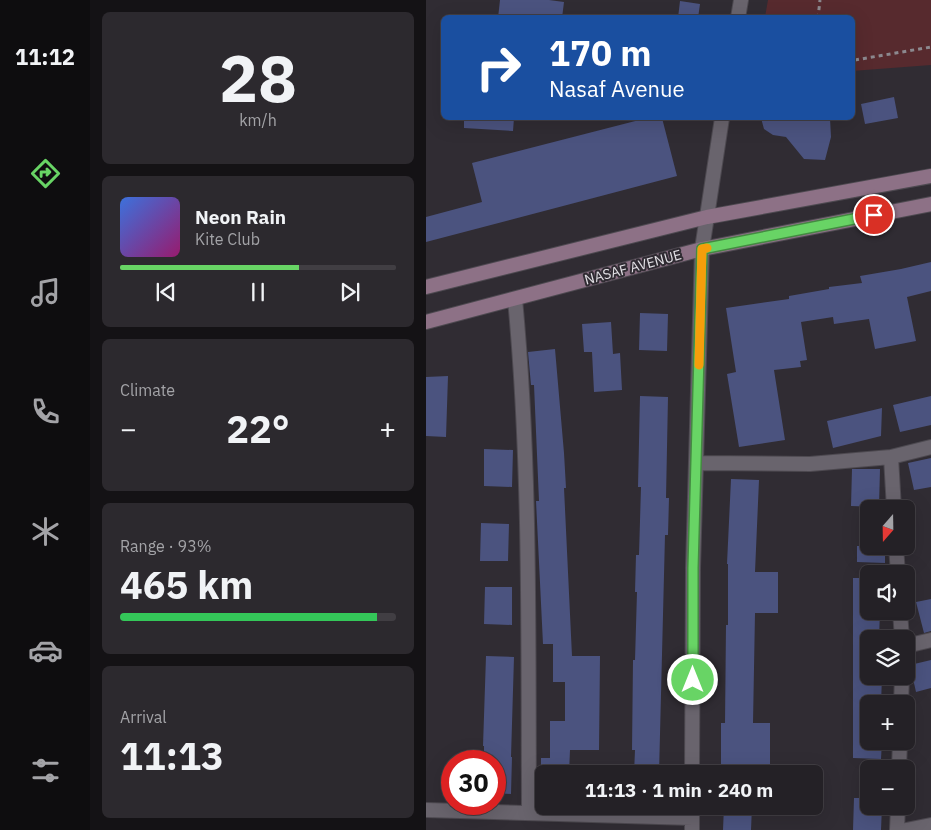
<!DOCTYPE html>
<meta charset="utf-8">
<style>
body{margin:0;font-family:"IBM Plex Sans",sans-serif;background:#2c292e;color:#f1f3f6;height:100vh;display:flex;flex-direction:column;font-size:19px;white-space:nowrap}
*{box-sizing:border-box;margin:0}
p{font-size:16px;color:#a3a3a7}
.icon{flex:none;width:28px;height:28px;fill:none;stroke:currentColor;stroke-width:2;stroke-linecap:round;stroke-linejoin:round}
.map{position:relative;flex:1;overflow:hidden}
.panel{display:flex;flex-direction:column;gap:12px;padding:12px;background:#141215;width:336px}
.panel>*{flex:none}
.top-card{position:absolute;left:15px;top:15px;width:414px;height:105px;border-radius:8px;box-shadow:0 5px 20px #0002,0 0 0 1px #413e43;background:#1a4fa0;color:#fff;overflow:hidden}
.needle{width:32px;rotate:200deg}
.controls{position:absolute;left:434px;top:500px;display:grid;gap:10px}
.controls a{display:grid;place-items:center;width:55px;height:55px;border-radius:8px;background:#242126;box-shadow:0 5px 20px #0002,0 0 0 1px #413e43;font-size:25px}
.speed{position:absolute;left:15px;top:750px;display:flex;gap:10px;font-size:25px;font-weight:700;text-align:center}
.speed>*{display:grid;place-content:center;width:65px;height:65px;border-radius:50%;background:#242126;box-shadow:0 5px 20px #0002,0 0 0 1px #413e43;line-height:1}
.speed .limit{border:8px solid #d22;background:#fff;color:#111}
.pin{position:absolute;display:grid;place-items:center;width:42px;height:42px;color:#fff;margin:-21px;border:2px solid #fff;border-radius:50%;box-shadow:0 1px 5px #0007}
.me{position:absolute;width:55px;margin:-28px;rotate:0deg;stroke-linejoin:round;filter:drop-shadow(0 0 4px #0008)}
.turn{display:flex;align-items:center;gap:18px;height:105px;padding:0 25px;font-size:22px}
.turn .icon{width:65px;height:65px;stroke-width:2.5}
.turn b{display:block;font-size:35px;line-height:42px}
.big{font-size:38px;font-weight:700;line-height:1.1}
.panel .tile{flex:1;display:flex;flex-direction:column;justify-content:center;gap:8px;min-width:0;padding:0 18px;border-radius:8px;background:#2c292e}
.panel .dial{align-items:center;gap:0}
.dial b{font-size:65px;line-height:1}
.song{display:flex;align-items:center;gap:15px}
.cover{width:60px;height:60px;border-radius:8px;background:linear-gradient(135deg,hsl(220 70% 55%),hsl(320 70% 35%))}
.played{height:5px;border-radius:2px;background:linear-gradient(90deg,#68d465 65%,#413e43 65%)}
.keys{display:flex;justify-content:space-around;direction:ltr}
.heat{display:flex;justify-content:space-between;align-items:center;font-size:28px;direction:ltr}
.charge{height:8px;border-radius:4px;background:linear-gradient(90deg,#34c759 93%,#413e43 0)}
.trip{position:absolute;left:109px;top:765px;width:288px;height:50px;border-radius:8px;background:#242126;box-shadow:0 5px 20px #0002,0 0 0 1px #413e43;font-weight:700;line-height:50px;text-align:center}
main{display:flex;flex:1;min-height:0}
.tab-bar{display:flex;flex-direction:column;width:90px;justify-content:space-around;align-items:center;background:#0e0d0f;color:#a3a3a7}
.tab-bar .icon{width:35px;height:35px}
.tab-bar .active{color:#68d465}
.tab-bar b{font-size:22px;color:#f1f3f6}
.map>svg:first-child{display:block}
</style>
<main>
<nav class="tab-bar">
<b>11:12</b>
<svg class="icon active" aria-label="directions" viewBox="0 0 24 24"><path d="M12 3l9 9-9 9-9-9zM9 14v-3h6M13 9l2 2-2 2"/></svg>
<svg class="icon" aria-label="music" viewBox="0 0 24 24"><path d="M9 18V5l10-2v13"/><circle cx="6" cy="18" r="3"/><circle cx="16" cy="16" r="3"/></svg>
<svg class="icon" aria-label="phone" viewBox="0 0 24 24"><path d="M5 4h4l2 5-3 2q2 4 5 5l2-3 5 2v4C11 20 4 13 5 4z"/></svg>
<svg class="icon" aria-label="climate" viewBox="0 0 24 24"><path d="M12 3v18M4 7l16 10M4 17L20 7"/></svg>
<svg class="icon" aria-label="car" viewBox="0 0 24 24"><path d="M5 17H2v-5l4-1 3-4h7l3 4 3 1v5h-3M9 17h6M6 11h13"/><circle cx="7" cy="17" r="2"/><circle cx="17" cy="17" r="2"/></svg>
<svg class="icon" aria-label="filters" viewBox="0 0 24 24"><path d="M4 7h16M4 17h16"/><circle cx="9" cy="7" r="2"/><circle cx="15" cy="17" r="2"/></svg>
</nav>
<section class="panel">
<div class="tile dial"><b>28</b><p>km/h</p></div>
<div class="tile">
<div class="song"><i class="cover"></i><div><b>Neon Rain</b><p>Kite Club</p></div></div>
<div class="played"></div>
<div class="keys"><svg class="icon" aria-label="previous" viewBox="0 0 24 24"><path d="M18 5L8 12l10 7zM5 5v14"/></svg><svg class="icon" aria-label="pause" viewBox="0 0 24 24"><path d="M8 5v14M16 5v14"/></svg><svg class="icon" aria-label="next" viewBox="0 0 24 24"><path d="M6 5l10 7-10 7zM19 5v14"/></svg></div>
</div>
<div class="tile"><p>Climate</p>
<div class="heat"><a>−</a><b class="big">22°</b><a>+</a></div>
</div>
<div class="tile"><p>Range · 93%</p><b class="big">465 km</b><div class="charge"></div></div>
<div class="tile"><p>Arrival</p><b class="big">11:13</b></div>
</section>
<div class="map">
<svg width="505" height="830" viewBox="0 0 505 830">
<rect width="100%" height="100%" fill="#302c33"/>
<path fill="#572a2e" d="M 342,0 L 505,0 L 505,65 L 426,71 L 426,18 L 339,17 Z"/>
<path fill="#4b537f" d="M 74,0 L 123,0 L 138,2 L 136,18 L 72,18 Z
M 254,1 L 274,4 L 272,18 L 252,18 Z
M 468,97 L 472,118 L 439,124 L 435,104 Z
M 38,118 L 88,118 L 87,131 L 38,128 Z
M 221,118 L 236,118 L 251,176 L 0,242 L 0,217 L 56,202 L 46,163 Z
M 335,118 L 404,118 L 405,137 L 399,160 L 378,159 L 360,137 L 347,135 L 338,129 Z
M 505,262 L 505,291 L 481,297 L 490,341 L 449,349 L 443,319 L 408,324 L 407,317 L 375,322 L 381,360 L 374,361 L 375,367 L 348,370 L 359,440 L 313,447 L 301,374 L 310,372 L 300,308 L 363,299 L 363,296 L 403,289 L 403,287 L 436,283 L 434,276 L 475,269 Z
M 214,313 L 242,314 L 241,351 L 213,350 Z
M 185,322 L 187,354 L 194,353 L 196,390 L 168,392 L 166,352 L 158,352 L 156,324 Z
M 129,349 L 138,453 L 140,488 L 138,488 L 146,656 L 174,656 L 173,750 L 144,750 L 143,774 L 115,774 L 115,758 L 124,758 L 124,721 L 139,721 L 139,682 L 127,682 L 127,644 L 117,644 L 110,501 L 113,501 L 108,385 L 105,385 L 102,352 Z
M 22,376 L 20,437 L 0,436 L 0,377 Z
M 214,396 L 242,397 L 240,498 L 243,498 L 242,535 L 239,535 L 233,774 L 208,774 L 209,750 L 206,750 L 207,660 L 209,660 L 211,592 L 209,592 L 210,555 L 213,555 L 215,487 L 212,487 Z
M 505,396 L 505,425 L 474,432 L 467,405 Z
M 456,408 L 455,436 L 407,448 L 401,421 Z
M 58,449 L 87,450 L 86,487 L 58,486 Z
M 505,458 L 505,487 L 488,490 L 482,463 Z
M 426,469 L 454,469 L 453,507 L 425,506 Z
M 305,479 L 333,480 L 329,572 L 352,572 L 352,613 L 329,613 L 327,723 L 344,723 L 344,764 L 295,764 L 295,723 L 299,723 L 300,625 L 302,625 L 302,564 L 301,564 Z
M 55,523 L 83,524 L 82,561 L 54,561 Z
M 431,546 L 459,546 L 459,563 L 431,562 Z
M 427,578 L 442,578 L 442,611 L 454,611 L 453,639 L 442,639 L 442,676 L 456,677 L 455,704 L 442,704 L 442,741 L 456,741 L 455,759 L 427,758 Z
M 59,587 L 86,587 L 86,625 L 58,624 Z
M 505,599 L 505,631 L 498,633 L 490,602 Z
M 60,656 L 88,657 L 85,757 L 86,757 L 85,794 L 69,793 L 69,761 L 58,761 L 58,746 L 57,746 Z
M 505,660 L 505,688 L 490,692 L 484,665 Z
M 428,798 L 442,798 L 442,806 L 456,806 L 455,830 L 427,830 Z
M 298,806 L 326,806 L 325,830 L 297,830 Z"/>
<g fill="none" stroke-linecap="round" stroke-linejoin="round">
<defs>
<path id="minor" d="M 312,18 L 315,0
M 89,299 C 105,469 102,642 103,813
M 465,457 L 468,509
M 271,463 L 384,464 L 465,457 L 505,447
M 470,546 L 472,574
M 474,611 L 476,639
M 480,646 L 505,640
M 475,704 L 476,676
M 473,769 L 474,741
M 266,774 L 267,568 L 276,249 L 296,118
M 0,810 L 266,818
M 266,830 L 266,806
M 471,830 L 472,806
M 480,830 L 505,825"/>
<path id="secondary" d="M 0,287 L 281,217 L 505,176
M 0,322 L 276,249 L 505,204"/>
</defs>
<use href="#minor" stroke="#4d4950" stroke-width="16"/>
<use href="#secondary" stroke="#4d4950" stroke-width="16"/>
<path stroke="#8c898f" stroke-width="3" stroke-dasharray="4 4" stroke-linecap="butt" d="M 392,18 L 394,0
M 429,60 L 505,47"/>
<use href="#minor" stroke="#69646d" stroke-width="14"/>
<use href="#secondary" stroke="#8d7186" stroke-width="14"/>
</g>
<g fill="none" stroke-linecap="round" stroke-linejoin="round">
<defs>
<path id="route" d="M 267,680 L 267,568 L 276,249 L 448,215"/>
</defs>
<use href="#route" stroke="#448a42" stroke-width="12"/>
<use href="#route" stroke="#68d465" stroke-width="9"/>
<path stroke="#f59e0b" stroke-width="9" d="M 273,365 L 276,249 L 281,248"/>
</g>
<g text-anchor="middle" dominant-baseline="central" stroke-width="4" stroke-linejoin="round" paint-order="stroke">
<g font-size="14" fill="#e3e1e6" stroke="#302c33">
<text transform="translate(207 267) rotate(-15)">NASAF AVENUE</text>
</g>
</g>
</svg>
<div class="controls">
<a><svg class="needle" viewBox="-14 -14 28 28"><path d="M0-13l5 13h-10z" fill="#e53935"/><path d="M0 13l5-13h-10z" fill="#a3a3a7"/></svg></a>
<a><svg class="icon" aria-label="sound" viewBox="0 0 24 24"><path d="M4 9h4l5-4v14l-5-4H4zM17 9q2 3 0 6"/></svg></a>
<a><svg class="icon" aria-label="layers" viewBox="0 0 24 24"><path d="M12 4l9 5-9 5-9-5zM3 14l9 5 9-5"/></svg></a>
<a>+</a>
<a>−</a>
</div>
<div class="speed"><div class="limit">30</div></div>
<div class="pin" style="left:448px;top:215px;background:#d93025"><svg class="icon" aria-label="arrive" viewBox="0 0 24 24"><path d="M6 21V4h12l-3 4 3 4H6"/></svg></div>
<svg class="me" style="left:267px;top:680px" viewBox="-20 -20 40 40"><circle r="17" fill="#68d465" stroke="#fff" stroke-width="3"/><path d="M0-11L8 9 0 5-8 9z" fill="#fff"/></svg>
<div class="trip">11:13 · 1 min · 240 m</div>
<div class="top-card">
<div class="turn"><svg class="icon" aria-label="right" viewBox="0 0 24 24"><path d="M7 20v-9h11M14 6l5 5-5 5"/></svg><div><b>170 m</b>Nasaf Avenue</div></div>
</div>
</div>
</main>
